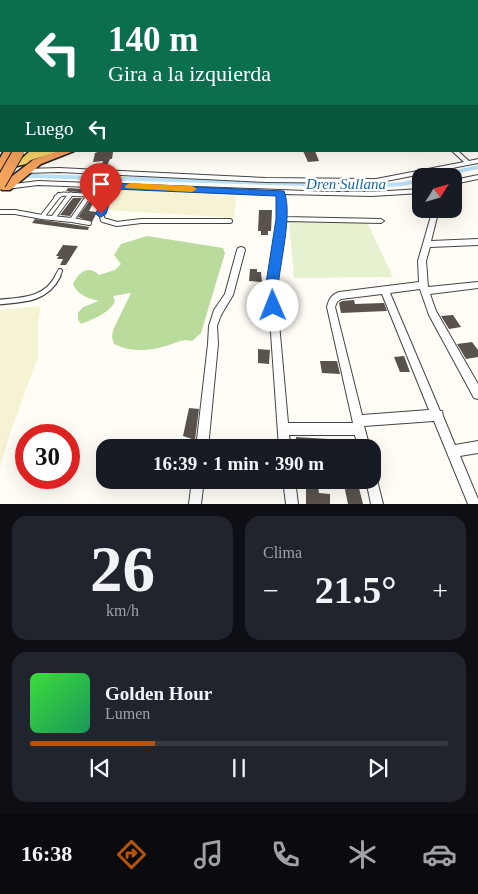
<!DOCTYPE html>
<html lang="es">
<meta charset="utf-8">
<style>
body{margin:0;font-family:Georgia,serif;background:#20242c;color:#f1f3f6;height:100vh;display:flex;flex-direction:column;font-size:19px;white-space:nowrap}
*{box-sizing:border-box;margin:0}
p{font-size:16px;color:#9ea1a6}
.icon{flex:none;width:28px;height:28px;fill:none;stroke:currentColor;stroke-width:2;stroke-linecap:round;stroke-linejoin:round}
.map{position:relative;height:504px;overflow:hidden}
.drawer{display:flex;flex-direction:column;gap:12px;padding:12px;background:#0d0f14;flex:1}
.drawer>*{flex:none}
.banner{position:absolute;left:0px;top:0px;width:479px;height:152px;box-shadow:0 5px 20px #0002;background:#0b6e4f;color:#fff;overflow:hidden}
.needle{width:32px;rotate:53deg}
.buttons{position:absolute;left:412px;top:168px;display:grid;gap:10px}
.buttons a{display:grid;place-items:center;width:50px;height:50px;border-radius:10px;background:#171b24;box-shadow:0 5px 20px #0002;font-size:25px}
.speed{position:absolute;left:15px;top:424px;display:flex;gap:10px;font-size:25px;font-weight:700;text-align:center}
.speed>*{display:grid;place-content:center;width:65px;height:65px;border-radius:50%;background:#171b24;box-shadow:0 5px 20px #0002;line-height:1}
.speed .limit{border:8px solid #d22;background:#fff;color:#111}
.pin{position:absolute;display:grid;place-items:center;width:42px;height:42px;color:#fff;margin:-51px -21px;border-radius:50% 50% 50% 0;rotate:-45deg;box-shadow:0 0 5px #0007}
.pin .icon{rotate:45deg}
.me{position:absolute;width:55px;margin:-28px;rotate:359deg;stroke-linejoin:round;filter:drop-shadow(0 0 4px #0008)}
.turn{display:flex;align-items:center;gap:18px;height:105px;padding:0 25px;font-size:22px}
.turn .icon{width:65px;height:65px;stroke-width:2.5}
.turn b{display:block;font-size:35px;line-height:42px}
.then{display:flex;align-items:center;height:48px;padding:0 25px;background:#0003;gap:10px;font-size:19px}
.big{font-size:38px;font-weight:600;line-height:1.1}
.drawer .card{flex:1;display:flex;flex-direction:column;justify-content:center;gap:8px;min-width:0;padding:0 18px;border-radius:15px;background:#20242c}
.drawer .dial{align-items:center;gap:0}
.dial b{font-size:65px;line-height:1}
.song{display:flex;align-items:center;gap:15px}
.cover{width:60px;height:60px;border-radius:8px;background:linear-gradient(135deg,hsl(120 70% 55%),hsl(150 70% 35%))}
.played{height:5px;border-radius:2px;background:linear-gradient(90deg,#b45309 30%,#363941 30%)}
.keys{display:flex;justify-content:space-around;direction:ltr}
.heat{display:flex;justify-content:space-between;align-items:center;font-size:28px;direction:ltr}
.drawer .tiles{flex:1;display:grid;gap:12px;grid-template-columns:1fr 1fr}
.card:last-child{grid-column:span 2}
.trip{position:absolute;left:96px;top:439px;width:285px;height:50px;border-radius:15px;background:#171b24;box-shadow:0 5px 20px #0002;font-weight:600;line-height:50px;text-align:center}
.tab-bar{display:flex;height:80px;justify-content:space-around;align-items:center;background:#090b0e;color:#9ea1a6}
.tab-bar .icon{width:35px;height:35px}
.tab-bar .active{color:#b45309}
.tab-bar b{font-size:22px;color:#f1f3f6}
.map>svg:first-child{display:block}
</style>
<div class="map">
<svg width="478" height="504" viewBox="0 0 478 504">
<rect width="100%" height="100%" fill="#fffdf5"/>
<path fill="#f6f3d4" d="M 115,189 L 236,196 L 234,218 L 105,210 Z
M 41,306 L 38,322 L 38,357 L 10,433 L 0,468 L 0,310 Z"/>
<path fill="#b9dc9c" d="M 147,236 L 223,248 L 225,253 L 201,333 L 192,341 C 183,339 178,342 169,345 C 151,351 132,353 114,344 L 112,337 L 113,330 L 131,293 L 113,296 L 115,301 C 111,312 92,320 81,324 L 78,320 L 78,313 L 83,307 L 99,301 C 87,298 78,295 73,284 C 78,273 88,264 99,275 L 115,270 L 121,264 L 114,255 L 121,244 Z"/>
<path fill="#e6f2cf" d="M 289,221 L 367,222 L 393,277 L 294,278 Z"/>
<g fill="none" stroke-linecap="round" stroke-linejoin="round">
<path fill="#b9e0f7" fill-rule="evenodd" d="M 478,165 L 478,169 L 446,176 L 436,176 L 439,174 Z
M 0,173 L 370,184 L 403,182 L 421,178 L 421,182 L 403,186 L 370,188 L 1,177 Z"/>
</g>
<path fill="#5a524d" d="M 100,151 L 113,152 L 112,159 L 110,159 L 106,168 L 101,168 L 103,161 L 93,162 L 95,153 Z
M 303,151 L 315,151 L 319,161 L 308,162 Z
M 68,188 L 100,190 L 89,211 L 97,212 L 92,222 L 78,217 L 90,200 L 89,193 L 66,191 Z
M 73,198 L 82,198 L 70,216 L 60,215 Z
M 259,210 L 272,210 L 271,231 L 268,231 L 268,235 L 261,235 L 261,231 L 258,231 Z
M 35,219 L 71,224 L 89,227 L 88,230 L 76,229 L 32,223 Z
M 63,245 L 78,246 L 66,265 L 60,265 L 63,259 L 57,259 L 59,256 L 56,256 Z
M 250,269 L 257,269 L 257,272 L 261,272 L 262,282 L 249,281 Z
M 354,300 L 355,304 L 384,303 L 387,311 L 341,313 L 339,303 L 342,301 Z
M 453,315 L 461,327 L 449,329 L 441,316 Z
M 472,342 L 478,350 L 478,357 L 466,359 L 457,344 Z
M 258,349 L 270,350 L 269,364 L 258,363 Z
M 404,356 L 410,372 L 400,372 L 394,357 Z
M 320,361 L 337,361 L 340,374 L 322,373 Z
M 189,408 L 199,409 L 195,440 L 183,436 Z
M 296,437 L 328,439 L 330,448 L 297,448 Z
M 300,480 L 317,480 L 319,493 L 330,494 L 330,504 L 306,504 L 306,486 L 300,486 Z
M 358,484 L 363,504 L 348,504 L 344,485 Z"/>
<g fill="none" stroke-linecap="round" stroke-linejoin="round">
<defs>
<path id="lane-far2" d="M 56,197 L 63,194 L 86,195 L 87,197
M 69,197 L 71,194
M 107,197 L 110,186"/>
<path id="lane-far1" d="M 59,195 L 42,217 L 72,220 L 87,198 L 86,195
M 107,195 L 101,214 L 103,220 L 117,224 L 141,221 L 230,221
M 0,212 L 15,212 L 42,217
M 53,218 L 70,195
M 72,220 L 89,223
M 57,277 L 60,271"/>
<path id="lane" d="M 0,302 C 23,300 46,300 58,276"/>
<path id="street" d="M 0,108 L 1,108 L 1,111 L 0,111 Z
M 452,151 L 458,151 L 469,161 L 478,159 L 478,163 L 376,183 L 266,182 L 59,172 L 25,173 L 22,171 L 25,169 L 59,168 L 266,178 L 376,179 L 464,162 Z
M 478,175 L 478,179 L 454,184 L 454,180 Z
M 38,181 L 332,192 L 372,192 L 421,189 L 421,193 L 372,196 L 283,194 L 285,217 L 381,219 L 384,221 L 381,223 L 285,221 L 276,290 L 288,423 L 353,423 L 327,307 C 329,299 331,295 339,292 L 419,282 L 418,261 L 433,209 L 439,209 L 431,241 L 478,239 L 478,245 L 430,247 L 426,261 L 428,287 L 478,282 L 478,288 L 430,294 L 436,311 L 478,384 L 478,399 L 474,398 L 429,315 L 420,289 L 390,293 L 440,411 L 442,411 L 443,416 L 455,445 L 478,441 L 478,453 L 460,456 L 478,499 L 478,504 L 468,504 L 434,421 L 364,426 L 370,448 L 358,448 L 355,435 L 289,435 L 291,448 L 279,448 L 268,290 L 279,219 L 277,194 L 38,185 L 6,189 L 3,187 L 6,185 ZM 382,294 L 429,410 L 362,415 L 335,307 L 337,302 L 341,299 Z
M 241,247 L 244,248 L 245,250 L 233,295 L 221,315 L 217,326 L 218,344 L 208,448 L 196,448 L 208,344 L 209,326 L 214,310 L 225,294 L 237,250 L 238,248 Z
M 372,474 L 376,476 L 383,504 L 371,504 L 366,480 L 372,480 Z
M 192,480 L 204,480 L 201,504 L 189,504 Z
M 283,480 L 295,480 L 298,504 L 286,504 Z"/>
<path id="primary" d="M 1,140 L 1,146 L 0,147 L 0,141 Z
M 30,151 L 62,151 L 31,160 L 26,164 L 0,170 L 0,164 L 20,160 Z"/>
<path id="highway" d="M 4,151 L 15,151 L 4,169 L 0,170 L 0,158 Z
M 58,151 L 74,151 L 41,164 L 10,190 L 2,190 L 0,187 L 2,184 L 33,160 Z"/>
</defs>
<use href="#lane-far2" stroke="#444" stroke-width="5"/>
<use href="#lane-far1" stroke="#444" stroke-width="6"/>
<use href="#lane" stroke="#444" stroke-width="7"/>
<use href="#street" stroke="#444" stroke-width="2"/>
<use href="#primary" stroke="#222" stroke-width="3"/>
<use href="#highway" stroke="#222" stroke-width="3"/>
<use href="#lane-far2" stroke="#fff" stroke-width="3"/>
<use href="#lane-far1" stroke="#fff" stroke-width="4"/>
<use href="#lane" stroke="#fff" stroke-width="4.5"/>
<use href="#street" fill="#fff" fill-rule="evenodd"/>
<use href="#primary" fill="#f9d66b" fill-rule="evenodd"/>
<use href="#highway" fill="#f5a25d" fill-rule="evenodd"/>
<defs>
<path id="highway-bridge" d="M 0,184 L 19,151"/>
</defs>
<use href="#highway-bridge" stroke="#222" stroke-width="13" stroke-linecap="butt"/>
<use href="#highway-bridge" stroke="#f5a25d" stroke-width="11"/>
</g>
<linearGradient id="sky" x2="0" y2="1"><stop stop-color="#95c6ee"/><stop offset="0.54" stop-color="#fffefa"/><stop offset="1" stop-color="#fffefa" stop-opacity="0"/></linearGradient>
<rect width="478" height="151" fill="url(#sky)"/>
<path fill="#1a73e8" stroke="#114b97" d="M 110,183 L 284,191 C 293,213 280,262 278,288 C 277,295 281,303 277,311 L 273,312 L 268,311 L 265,290 L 276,219 L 276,196 L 114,189 L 106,214 L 101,217 L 98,216 L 96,214 L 105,186 Z"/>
<path fill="#f59e0b" d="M 130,183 L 192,186 L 197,189 L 192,192 L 126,188 L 125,186 Z"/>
<g text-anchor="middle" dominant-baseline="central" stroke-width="5" stroke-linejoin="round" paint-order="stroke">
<g font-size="15" font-style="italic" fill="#1768a6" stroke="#fff">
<text x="346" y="184">Dren Sullana</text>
</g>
</g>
</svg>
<div class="buttons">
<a><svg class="needle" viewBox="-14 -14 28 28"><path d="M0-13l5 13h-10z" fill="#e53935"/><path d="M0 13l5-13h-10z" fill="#9ea1a6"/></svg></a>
</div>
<div class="speed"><div class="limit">30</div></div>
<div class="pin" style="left:101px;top:214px;background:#d93025"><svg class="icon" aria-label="arrive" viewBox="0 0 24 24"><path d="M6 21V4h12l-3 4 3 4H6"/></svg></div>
<svg class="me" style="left:273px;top:306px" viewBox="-20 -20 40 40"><circle r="19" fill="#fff"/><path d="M0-13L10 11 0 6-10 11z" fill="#1a73e8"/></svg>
<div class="trip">16:39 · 1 min · 390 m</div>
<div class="banner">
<div class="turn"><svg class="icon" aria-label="left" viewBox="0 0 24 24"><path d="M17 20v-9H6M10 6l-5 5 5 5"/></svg><div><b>140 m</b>Gira a la izquierda</div></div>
<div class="then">Luego<svg class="icon" aria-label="left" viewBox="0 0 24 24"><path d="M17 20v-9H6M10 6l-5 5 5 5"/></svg></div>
</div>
</div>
<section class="drawer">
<div class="tiles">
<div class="card dial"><b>26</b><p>km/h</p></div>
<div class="card"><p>Clima</p>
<div class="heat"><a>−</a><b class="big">21.5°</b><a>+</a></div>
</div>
<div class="card">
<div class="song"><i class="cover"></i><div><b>Golden Hour</b><p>Lumen</p></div></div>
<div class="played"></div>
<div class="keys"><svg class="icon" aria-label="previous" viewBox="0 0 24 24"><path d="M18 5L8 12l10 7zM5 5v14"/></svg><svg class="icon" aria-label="pause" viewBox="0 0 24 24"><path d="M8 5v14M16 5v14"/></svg><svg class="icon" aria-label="next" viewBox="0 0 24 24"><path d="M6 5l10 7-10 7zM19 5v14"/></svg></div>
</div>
</div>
</section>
<nav class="tab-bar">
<b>16:38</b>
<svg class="icon active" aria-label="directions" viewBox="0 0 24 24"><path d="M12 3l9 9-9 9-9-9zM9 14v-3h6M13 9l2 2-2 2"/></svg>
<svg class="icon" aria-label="music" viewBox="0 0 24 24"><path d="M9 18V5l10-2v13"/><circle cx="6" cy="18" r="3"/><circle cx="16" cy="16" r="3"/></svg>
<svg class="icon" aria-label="phone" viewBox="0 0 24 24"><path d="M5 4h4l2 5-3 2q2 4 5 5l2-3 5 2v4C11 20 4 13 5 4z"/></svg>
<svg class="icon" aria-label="climate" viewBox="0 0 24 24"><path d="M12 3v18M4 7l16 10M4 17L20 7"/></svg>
<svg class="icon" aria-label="car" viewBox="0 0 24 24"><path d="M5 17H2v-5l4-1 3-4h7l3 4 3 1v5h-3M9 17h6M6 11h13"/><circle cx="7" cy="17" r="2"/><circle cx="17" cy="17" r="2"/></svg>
</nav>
